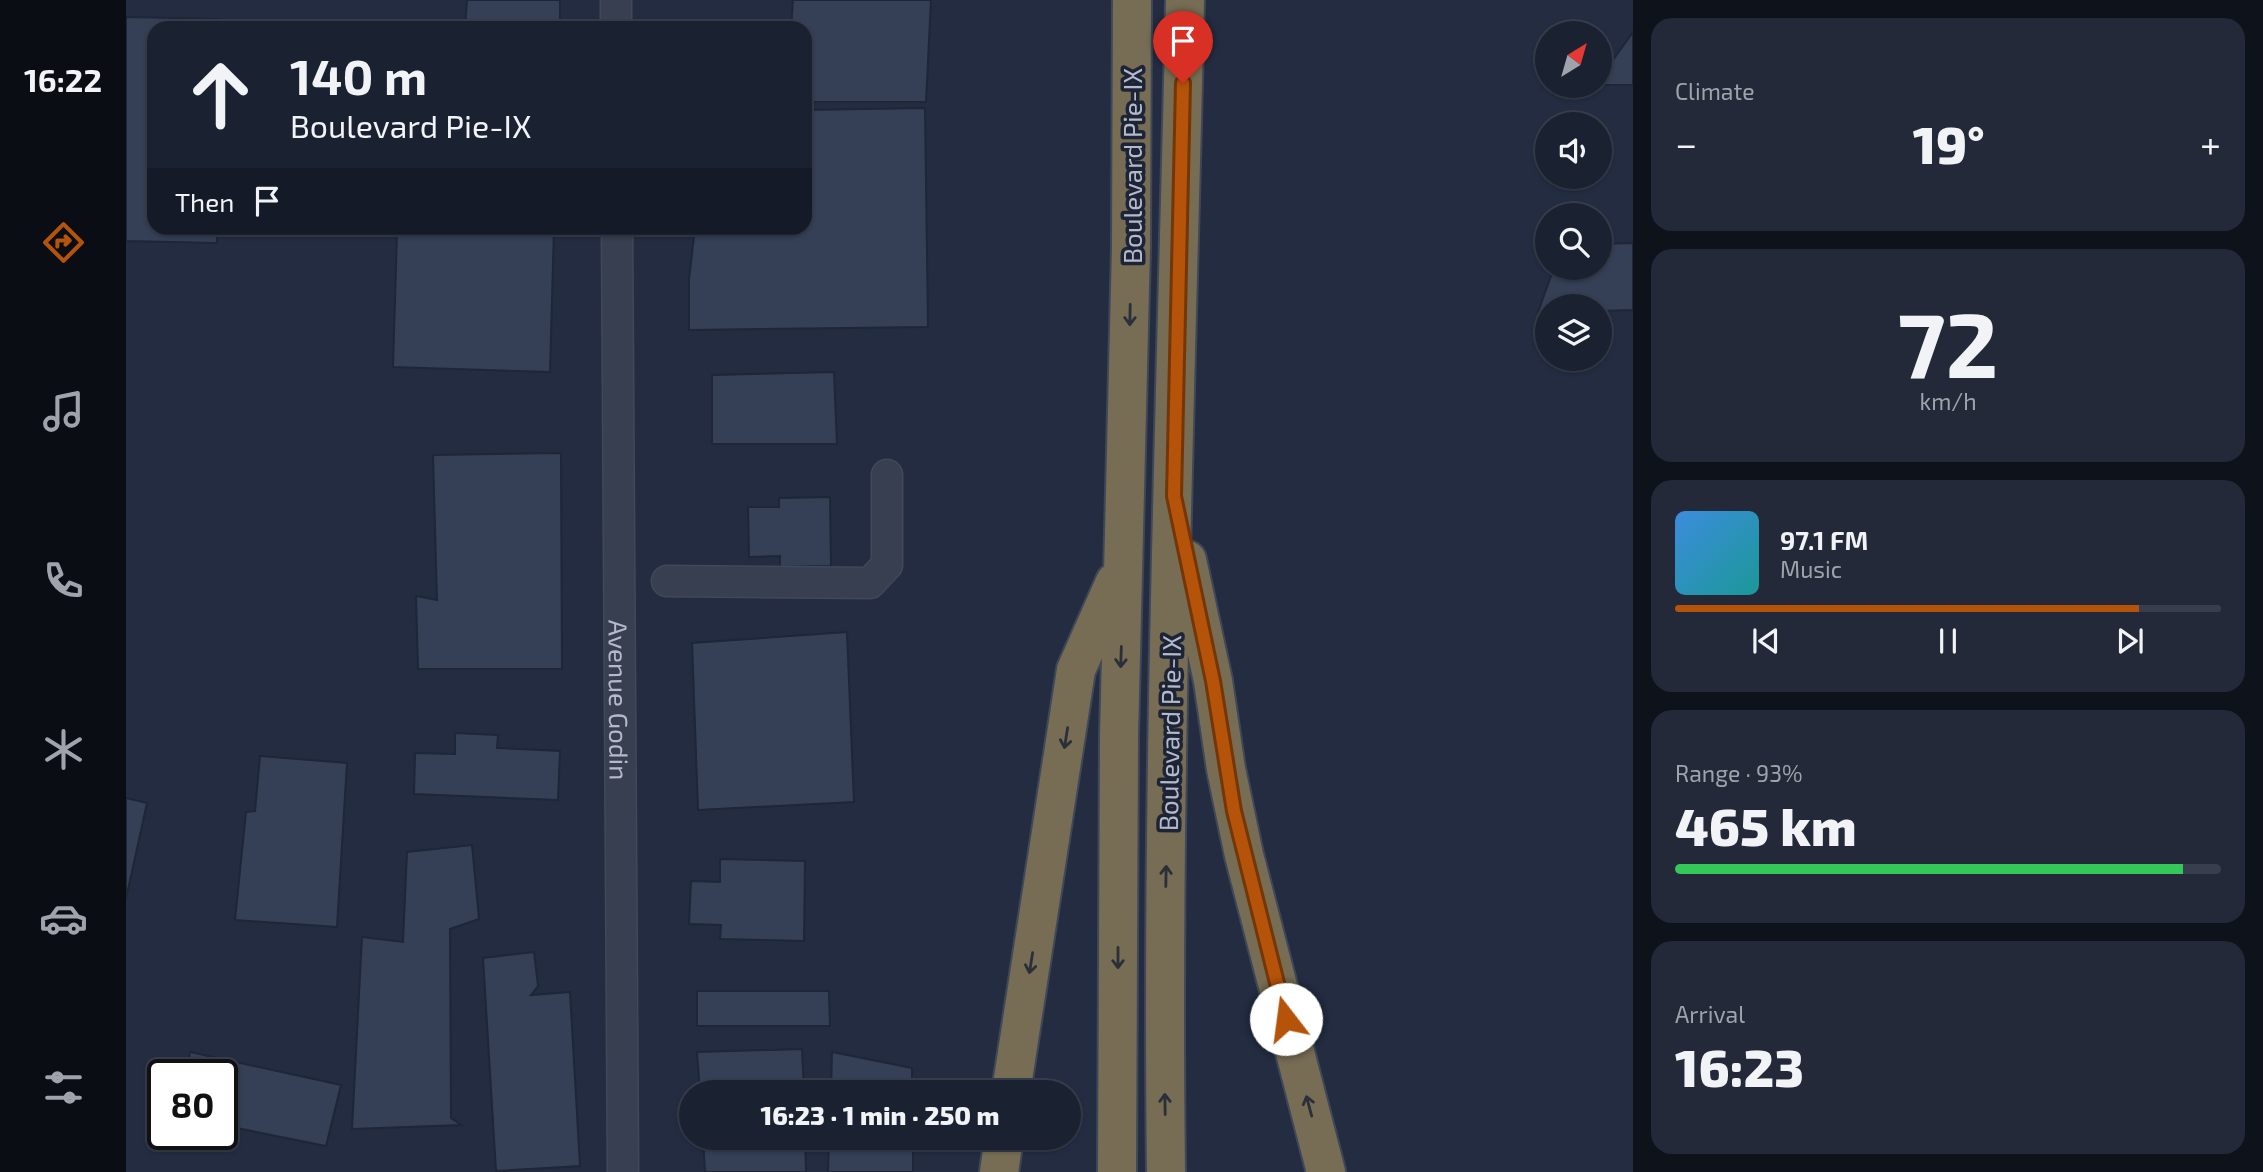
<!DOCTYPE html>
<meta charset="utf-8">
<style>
body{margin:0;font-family:"Exo 2",sans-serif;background:#232939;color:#f1f3f6;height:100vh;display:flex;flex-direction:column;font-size:26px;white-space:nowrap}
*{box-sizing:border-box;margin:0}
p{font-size:23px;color:#9fa3ab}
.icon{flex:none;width:38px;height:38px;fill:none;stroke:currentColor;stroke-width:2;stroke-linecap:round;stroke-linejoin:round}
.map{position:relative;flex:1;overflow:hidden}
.side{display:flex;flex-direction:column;gap:18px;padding:18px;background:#0e121b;width:630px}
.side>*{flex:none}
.banner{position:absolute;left:21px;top:21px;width:665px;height:214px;border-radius:21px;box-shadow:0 2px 5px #0004,0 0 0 2px #383e4d;background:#1a2131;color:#f1f3f6;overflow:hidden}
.needle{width:46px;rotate:37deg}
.controls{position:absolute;left:1409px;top:21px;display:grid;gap:14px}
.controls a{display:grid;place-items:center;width:77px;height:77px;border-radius:50%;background:#1a2131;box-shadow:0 2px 5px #0004,0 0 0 2px #383e4d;font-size:35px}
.speed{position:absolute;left:21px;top:1059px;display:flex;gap:14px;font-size:35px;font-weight:700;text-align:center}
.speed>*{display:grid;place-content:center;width:91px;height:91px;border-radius:50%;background:#1a2131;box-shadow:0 2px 5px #0004,0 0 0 2px #383e4d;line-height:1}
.speed .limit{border:4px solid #111;border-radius:10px;background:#fff;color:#111}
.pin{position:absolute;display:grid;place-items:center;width:60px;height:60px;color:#fff;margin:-72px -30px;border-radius:50% 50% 50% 0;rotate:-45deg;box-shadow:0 0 7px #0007}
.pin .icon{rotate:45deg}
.me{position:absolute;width:77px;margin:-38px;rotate:345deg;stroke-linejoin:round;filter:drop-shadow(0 0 5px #0008)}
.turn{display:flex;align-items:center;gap:24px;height:147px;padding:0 28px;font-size:32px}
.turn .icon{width:91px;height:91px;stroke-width:2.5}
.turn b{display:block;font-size:49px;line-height:60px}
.then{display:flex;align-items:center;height:66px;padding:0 28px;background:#0003;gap:14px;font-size:26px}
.big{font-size:52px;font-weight:800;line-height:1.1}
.side .card{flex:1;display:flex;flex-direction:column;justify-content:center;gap:10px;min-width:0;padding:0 24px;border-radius:21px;background:#232939}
.side .dial{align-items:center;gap:0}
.dial b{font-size:91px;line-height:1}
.song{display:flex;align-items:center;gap:21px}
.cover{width:84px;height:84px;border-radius:10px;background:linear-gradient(135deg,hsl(210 70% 55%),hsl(180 70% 35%))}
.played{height:7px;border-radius:4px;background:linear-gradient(90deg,#b45309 85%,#383e4d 85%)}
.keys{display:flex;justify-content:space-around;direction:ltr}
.heat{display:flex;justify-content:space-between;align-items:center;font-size:38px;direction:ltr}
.charge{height:10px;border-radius:5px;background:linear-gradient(90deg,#34c759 93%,#383e4d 0)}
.trip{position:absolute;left:553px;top:1080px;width:402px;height:70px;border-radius:35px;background:#1a2131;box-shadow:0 2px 5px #0004,0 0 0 2px #383e4d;font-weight:800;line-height:70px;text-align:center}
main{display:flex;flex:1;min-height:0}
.tabs{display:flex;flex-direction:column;width:126px;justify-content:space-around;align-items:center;background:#0a0d14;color:#9fa3ab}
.tabs .icon{width:49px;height:49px}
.tabs .on{color:#b45309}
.tabs b{font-size:32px;color:#f1f3f6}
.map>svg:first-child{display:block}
</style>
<main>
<nav class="tabs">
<b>16:22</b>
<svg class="icon on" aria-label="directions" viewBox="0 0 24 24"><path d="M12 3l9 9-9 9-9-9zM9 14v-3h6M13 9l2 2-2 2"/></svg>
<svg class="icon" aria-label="music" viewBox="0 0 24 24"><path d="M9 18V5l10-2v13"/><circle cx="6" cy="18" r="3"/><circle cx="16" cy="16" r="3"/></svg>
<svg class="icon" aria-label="phone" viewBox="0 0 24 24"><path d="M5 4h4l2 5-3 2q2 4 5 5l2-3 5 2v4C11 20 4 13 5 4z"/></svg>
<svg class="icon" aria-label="climate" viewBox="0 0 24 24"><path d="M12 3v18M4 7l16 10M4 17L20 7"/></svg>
<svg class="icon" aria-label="car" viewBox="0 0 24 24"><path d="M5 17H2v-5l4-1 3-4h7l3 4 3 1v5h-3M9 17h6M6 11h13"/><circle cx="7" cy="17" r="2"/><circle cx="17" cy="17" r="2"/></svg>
<svg class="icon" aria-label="filters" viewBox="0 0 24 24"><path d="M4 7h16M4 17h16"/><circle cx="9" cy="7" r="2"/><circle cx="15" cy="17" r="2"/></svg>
</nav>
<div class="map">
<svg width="1507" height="1172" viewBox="0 0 1507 1172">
<rect width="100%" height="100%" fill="#232c41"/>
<path fill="#354057" stroke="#1e2637" stroke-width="2" d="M 341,0 L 434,0 L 434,28 L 339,28 Z
M 667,0 L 805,0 L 800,102 L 679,102 L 679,28 L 665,28 Z
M 0,17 L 95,19 L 95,28 L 28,28 L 28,228 L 91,228 L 91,243 L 0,241 Z
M 1507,32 L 1507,85 L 1474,85 L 1474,78 Z
M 799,108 L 802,327 L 563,330 L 563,279 L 569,228 L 679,228 L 679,110 Z
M 306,228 L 428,228 L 424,372 L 267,367 L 271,233 L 306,234 Z
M 1507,243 L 1507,310 L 1474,311 L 1474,306 L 1421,306 L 1421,312 L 1412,312 L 1428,268 L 1474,268 L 1474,244 Z
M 708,372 L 711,444 L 586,444 L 586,375 Z
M 435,453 L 436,669 L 292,669 L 290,596 L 311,600 L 307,455 Z
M 704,497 L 705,566 L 654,567 L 654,556 L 623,557 L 622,507 L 653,507 L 653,498 Z
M 721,632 L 728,802 L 572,810 L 566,643 Z
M 329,733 L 372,735 L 371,748 L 434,751 L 432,800 L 288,794 L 289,753 L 329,754 Z
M 134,756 L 221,763 L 211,927 L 109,920 L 120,812 L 129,811 Z
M 0,798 L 21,803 L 0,899 Z
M 346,845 L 353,919 L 324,929 L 325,1118 L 335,1125 L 226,1129 L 236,937 L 277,942 L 281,852 Z
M 594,859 L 679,861 L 678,941 L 594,939 L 595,925 L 563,924 L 565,881 L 594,882 Z
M 408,952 L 412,986 L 405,995 L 444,992 L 454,1166 L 370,1171 L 357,958 Z
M 571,991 L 703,991 L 704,1026 L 571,1026 Z
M 676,1049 L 678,1092 L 574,1092 L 571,1052 Z
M 64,1052 L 215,1085 L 200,1146 L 96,1125 L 96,1074 L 61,1074 Z
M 706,1052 L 786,1068 L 786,1092 L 705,1092 Z
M 577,1138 L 679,1138 L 680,1172 L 579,1172 Z
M 703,1138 L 787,1138 L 787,1172 L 702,1172 Z"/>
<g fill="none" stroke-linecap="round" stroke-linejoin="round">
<defs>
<g id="minor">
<path d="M 490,0 L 490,28"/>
<path id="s1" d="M 491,228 L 497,1172"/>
<path d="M 541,581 L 744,583 L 761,565 L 761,475"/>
</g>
<path id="highway" d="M 1061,560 L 1087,681 L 1100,769 L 1118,855 L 1200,1172
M 885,1092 L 950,670 L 989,582
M 873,1172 L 878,1138
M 991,1172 L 993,736 L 1005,247 L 1006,0
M 1040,1172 C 1035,781 1050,390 1059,0"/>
</defs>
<use href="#minor" stroke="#414859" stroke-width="33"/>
<use href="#highway" stroke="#3f4758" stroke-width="42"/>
<use href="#minor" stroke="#383f50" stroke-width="30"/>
<use href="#highway" stroke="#776d54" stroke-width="38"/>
</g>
<defs><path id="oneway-shaft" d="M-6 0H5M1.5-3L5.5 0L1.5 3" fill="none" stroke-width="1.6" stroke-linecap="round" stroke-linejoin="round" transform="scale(1.75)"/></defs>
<g stroke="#2a2f3a">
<use href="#oneway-shaft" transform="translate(1004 315) rotate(91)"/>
<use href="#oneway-shaft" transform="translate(995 657) rotate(92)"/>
<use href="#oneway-shaft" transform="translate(940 738) rotate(99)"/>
<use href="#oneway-shaft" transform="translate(1040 876) rotate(-89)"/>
<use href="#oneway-shaft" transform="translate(992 958) rotate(90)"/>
<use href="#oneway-shaft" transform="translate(905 963) rotate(99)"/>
<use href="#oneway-shaft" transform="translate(1039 1104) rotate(-91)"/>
<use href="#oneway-shaft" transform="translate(1183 1106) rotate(-105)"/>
</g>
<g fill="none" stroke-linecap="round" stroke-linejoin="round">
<defs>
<path id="route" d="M 1057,83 L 1048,496 L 1087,681 L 1108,811 L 1160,1019"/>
</defs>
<use href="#route" stroke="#753606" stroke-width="18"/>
<use href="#route" stroke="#b45309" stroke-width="12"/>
</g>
<g text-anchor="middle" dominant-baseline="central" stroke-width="7" stroke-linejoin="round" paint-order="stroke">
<g font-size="26" fill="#b4bacb" stroke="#1c2435">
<text transform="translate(1005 166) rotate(-90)">Boulevard Pie-IX</text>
<text stroke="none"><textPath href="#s1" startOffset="472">Avenue Godin</textPath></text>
<text transform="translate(1043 733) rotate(-89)">Boulevard Pie-IX</text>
</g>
</g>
</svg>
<div class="controls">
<a><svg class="needle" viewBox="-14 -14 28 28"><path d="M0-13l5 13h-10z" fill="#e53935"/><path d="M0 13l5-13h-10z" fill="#9fa3ab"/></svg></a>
<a><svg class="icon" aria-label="sound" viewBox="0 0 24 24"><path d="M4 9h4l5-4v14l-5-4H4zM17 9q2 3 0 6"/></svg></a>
<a><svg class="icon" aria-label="search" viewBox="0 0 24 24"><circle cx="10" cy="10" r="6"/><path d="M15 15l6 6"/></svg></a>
<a><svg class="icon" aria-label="layers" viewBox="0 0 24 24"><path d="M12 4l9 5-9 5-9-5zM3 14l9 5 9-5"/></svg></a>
</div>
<div class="speed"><div class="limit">80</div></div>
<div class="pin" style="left:1057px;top:83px;background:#d93025"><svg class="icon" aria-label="arrive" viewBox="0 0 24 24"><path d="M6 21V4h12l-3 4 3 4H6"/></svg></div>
<svg class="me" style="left:1160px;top:1019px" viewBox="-20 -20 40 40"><circle r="19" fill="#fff"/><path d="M0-13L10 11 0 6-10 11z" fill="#b45309"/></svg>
<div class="trip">16:23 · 1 min · 250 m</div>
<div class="banner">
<div class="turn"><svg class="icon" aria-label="ahead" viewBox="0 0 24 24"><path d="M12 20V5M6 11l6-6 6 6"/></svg><div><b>140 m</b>Boulevard Pie-IX</div></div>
<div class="then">Then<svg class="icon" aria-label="arrive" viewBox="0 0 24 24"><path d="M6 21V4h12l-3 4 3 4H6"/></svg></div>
</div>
</div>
<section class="side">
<div class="card"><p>Climate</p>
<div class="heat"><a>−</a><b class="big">19°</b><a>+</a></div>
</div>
<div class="card dial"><b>72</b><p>km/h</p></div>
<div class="card">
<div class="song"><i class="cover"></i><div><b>97.1 FM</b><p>Music</p></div></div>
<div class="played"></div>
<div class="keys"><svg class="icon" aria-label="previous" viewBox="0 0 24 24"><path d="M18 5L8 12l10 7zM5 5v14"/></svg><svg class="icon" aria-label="pause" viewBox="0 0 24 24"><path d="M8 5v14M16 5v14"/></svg><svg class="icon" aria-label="next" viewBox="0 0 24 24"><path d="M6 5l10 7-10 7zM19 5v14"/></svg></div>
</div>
<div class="card"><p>Range · 93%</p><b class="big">465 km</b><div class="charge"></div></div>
<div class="card"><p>Arrival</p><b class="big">16:23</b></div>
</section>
</main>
